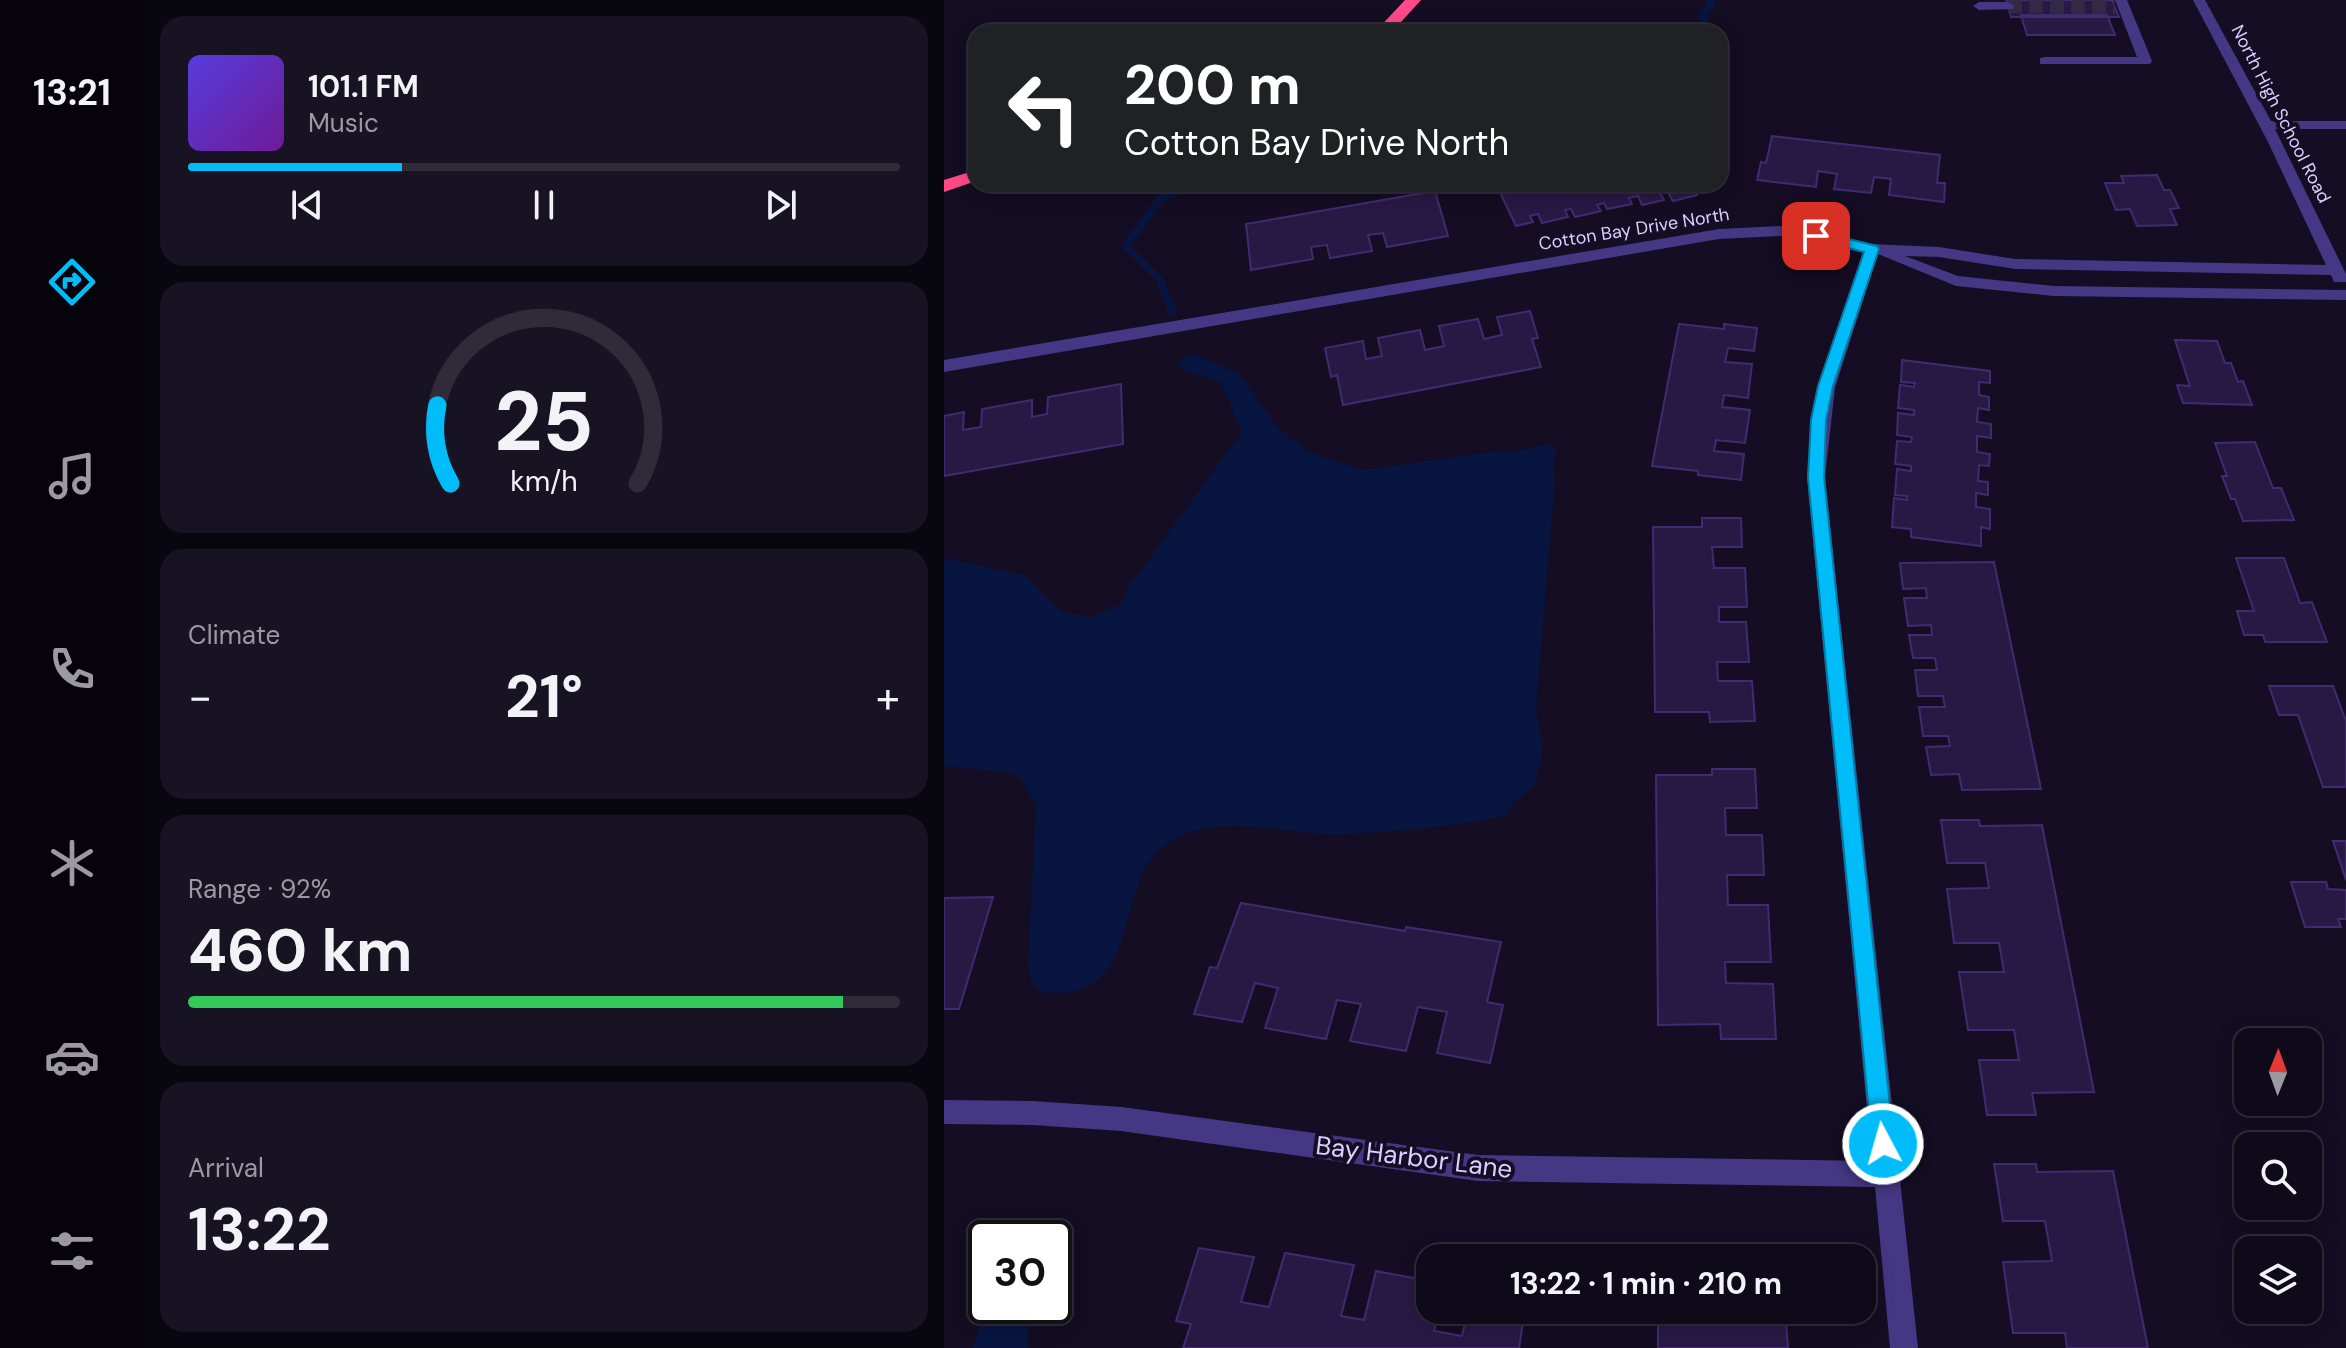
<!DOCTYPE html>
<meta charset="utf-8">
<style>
body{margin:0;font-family:"DM Sans",sans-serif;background:#181323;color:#f1f3f6;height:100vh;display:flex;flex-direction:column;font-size:30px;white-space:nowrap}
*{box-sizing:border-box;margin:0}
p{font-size:26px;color:#9b9aa2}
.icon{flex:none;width:44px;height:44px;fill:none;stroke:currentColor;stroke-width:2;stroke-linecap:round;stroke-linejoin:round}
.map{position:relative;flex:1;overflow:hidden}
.panel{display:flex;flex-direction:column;gap:16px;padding:16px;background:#08060e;width:800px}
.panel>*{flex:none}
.top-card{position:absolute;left:24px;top:24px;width:760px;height:168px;border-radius:24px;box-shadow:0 4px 20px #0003,0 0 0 2px #2f2b39;background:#202124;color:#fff;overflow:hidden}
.needle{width:52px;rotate:1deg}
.controls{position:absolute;left:1290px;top:1028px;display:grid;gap:16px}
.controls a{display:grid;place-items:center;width:88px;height:88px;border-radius:16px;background:#0f0a1a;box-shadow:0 4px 20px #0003,0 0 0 2px #2f2b39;font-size:40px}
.speed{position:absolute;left:24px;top:1220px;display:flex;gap:16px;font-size:40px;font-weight:700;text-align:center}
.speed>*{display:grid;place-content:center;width:104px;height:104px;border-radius:50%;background:#0f0a1a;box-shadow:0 4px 20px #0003,0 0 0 2px #2f2b39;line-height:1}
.speed .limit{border:4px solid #111;border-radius:12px;background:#fff;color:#111}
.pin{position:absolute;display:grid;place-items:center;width:68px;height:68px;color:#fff;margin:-34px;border-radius:16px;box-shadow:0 4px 12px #0006}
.me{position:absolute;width:88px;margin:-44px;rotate:354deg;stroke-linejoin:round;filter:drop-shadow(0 0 6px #0008)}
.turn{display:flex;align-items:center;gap:28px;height:168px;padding:0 24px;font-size:36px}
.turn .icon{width:104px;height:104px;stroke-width:2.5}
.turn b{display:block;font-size:56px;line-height:68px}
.big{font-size:60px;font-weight:700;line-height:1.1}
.panel .card{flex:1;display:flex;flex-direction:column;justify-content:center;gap:12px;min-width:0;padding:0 28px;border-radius:24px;background:#181323}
.panel .dial{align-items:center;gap:0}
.dial svg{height:208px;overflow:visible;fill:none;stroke:#2f2b39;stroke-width:7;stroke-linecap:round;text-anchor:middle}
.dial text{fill:#f1f3f6;stroke:none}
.song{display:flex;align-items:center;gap:24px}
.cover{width:96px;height:96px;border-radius:12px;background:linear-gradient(135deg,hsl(250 70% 55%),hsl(280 70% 35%))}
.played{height:8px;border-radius:4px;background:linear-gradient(90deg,#00bdfa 30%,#2f2b39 30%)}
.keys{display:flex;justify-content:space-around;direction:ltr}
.heat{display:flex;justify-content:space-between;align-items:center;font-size:44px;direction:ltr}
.charge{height:12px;border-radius:6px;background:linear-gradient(90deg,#34c759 92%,#2f2b39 0)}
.trip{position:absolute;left:472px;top:1244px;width:460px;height:80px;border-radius:24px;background:#0f0a1a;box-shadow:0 4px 20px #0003,0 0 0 2px #2f2b39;font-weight:700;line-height:80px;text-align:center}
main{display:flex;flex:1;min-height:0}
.menu{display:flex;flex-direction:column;width:144px;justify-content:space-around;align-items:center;background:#06040a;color:#9b9aa2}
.menu .icon{width:56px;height:56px}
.menu .selected{color:#00bdfa}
.menu b{font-size:36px;color:#f1f3f6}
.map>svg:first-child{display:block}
</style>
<main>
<nav class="menu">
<b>13:21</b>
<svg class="icon selected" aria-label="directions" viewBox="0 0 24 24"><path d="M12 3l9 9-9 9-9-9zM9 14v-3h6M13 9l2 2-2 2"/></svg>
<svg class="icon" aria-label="music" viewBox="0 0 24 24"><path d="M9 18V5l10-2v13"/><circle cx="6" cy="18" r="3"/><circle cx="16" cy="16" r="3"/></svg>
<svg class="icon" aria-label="phone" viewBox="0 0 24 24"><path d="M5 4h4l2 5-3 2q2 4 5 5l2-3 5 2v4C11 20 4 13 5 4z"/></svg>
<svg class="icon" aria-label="climate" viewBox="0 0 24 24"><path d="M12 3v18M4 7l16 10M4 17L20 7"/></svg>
<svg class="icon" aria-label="car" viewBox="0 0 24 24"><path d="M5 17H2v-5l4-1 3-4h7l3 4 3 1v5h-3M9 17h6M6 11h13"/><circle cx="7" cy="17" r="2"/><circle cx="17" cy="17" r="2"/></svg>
<svg class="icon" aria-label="filters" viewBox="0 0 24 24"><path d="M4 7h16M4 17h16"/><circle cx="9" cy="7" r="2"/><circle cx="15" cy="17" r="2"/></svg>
</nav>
<section class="panel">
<div class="card">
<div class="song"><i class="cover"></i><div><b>101.1 FM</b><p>Music</p></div></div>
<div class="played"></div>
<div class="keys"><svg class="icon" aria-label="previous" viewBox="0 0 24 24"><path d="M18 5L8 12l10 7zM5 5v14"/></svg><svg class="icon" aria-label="pause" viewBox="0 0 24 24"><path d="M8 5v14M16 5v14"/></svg><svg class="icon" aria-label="next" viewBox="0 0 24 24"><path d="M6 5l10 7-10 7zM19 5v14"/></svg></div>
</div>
<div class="card dial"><svg viewBox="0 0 100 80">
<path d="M14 69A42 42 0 1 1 86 69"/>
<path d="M14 69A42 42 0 0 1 9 39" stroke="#00bdfa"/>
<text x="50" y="56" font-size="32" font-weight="700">25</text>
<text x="50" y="72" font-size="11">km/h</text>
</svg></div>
<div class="card"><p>Climate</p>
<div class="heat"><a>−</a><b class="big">21°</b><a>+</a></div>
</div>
<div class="card"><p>Range · 92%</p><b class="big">460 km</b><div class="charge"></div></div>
<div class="card"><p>Arrival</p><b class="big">13:22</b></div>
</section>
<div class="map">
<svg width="1402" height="1348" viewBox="0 0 1402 1348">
<rect width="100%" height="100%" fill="#140d23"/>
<path fill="#081541" d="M 254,353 L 256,357 L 296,374 L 332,426 L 361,449 L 376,456 L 419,470 L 556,451 L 575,451 L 608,443 L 613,450 L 609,462 L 611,481 L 592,707 L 599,752 L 590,785 L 567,805 L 561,816 C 510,827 456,831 404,834 C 347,838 280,809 225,842 C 165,878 205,1006 98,992 L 87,982 L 84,966 L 92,806 L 76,777 L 53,771 L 0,766 L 0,558 L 80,575 L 118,612 L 147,617 L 177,604 L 186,585 L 298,432 L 277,383 L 238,370 L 234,360 Z
M 53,1222 L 83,1223 L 95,1231 L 94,1238 L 42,1238 L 42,1306 L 85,1306 L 84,1348 L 29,1348 L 40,1312 L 29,1252 L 45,1228 Z"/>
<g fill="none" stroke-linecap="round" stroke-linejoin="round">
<path stroke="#081541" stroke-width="8" d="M 747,32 L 760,24 L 760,12 L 767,4 L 766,0
M 228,311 L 216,280 L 182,246 L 216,199 L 247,184"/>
</g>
<path fill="#281944" stroke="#422a71" stroke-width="2" d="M 1062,0 L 1168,0 L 1175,17 L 1067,17 Z
M 1077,15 L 1163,15 L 1171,35 L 1083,35 Z
M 828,136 L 996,155 L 993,183 L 1001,183 L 1000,202 L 945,195 L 947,179 L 930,177 L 927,193 L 890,189 L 893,174 L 874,171 L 872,187 L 813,180 L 817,162 L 822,163 Z
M 1213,175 L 1220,190 L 1226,190 L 1235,208 L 1226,209 L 1233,225 L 1193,226 L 1186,209 L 1172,210 L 1161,183 L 1180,183 L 1177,176 Z
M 552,184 L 759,184 L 760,186 L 749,188 L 753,195 L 729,201 L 723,191 L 716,193 L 720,200 L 698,205 L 694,196 L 685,198 L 688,204 L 663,209 L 660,203 L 653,205 L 657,211 L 631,217 L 627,209 L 621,210 L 624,217 L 598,223 L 594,214 L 586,216 L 589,222 L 572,226 Z
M 491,191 L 504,236 L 443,247 L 439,233 L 424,235 L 428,251 L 386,258 L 383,245 L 367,247 L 369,259 L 307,270 L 302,224 Z
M 586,311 L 594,338 L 588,339 L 597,367 L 399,405 L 393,375 L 387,377 L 381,348 L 419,341 L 422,359 L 438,356 L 434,338 L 476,330 L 481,350 L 500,346 L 495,326 L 534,319 L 540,339 L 558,335 L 553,317 Z
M 735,324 L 780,329 L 780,324 L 813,328 L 810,351 L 784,348 L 781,362 L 808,364 L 804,398 L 780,395 L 778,407 L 806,410 L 801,443 L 772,440 L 770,451 L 800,454 L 797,480 L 754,475 L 754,471 L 708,466 Z
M 1231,340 L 1273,341 L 1281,363 L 1287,363 L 1294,382 L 1299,381 L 1308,405 L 1239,403 L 1233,385 L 1246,386 Z
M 958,360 L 1046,371 L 1046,383 L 1035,382 L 1035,395 L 1045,397 L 1045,410 L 1034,408 L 1033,422 L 1047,424 L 1047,438 L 1033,436 L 1033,452 L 1046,454 L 1045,466 L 1035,465 L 1034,481 L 1044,482 L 1044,495 L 1032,493 L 1032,507 L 1046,509 L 1046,529 L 1037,527 L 1037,546 L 967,537 L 967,529 L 948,527 L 950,498 L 963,500 L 963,496 L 951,495 L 953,469 L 967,471 L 967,466 L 951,464 L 953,441 L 967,442 L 968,437 L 953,435 L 954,413 L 970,415 L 970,410 L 954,408 L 956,385 L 970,387 L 971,383 L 957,382 Z
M 177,384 L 179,444 L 0,476 L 0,416 L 20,412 L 19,430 L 37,427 L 38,409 L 88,400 L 88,417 L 103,414 L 104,397 Z
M 1311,442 L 1329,488 L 1337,488 L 1350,520 L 1299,521 L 1291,499 L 1287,499 L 1278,476 L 1283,476 L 1271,443 Z
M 758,518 L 797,518 L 798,547 L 768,547 L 770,568 L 801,568 L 803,607 L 775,607 L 775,622 L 802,622 L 805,662 L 773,662 L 774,681 L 808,681 L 811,721 L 766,722 L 765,712 L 711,712 L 709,527 L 758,527 Z
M 1292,558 L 1340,558 L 1356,603 L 1368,602 L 1383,642 L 1321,642 L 1319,635 L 1300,635 L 1293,611 L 1310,611 Z
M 1050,562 L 1097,789 L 1018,790 L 1015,774 L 987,775 L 982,747 L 1006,746 L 1004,736 L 979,736 L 975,707 L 1001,707 L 999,696 L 974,696 L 971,670 L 993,670 L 991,658 L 969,658 L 965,635 L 988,635 L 987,625 L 964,626 L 960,598 L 983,598 L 982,588 L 959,589 L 956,563 Z
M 1325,686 L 1389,686 L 1402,721 L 1402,787 L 1379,787 L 1354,715 L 1335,715 Z
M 768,769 L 811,769 L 813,808 L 781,808 L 782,835 L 818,835 L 820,875 L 783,875 L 784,905 L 824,905 L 827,962 L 781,962 L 782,983 L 829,984 L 832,1039 L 777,1039 L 776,1024 L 714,1025 L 712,775 L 768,775 Z
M 997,820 L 1035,820 L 1036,826 L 1098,825 L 1150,1092 L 1088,1093 L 1092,1115 L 1043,1115 L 1035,1060 L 1075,1060 L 1070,1030 L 1024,1030 L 1015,972 L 1060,972 L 1055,943 L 1010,943 L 1003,889 L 1045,888 L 1041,863 L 1003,863 Z
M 1389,841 L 1402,841 L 1402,880 Z
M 1347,882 L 1382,882 L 1384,889 L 1402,890 L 1402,919 L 1394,919 L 1397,927 L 1361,927 Z
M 49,897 L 15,1009 L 0,1009 L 0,898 Z
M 297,903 L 461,931 L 462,927 L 557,942 L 543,1002 L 559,1005 L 546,1063 L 493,1053 L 503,1012 L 474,1007 L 462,1051 L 406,1041 L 417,1004 L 393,1000 L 382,1039 L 321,1028 L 334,988 L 311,983 L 298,1022 L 250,1014 L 266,967 L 273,968 Z
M 1050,1164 L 1092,1164 L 1093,1172 L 1169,1171 L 1204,1348 L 1123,1348 L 1121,1333 L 1069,1333 L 1059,1262 L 1108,1261 L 1101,1221 L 1059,1221 Z
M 255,1248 L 310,1257 L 297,1302 L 325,1307 L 341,1253 L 410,1265 L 397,1316 L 420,1320 L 432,1271 L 486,1281 L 486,1310 L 495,1310 L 490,1331 L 518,1336 L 524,1310 L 581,1310 L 575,1348 L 239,1348 L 247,1324 L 232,1321 Z
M 714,1310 L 841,1310 L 844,1348 L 714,1348 Z"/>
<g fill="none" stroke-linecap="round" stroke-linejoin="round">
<path stroke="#322a44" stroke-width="14" stroke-dasharray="14 7" stroke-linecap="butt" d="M 1064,6 L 1171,7"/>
<path fill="#443783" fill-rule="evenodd" d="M 1171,0 L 1183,0 L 1208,61 L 1206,64 L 1096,64 L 1096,58 L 1101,57 L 1193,57 Z
M 1249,0 L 1261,0 L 1327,121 L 1402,121 L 1402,129 L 1331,129 L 1402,274 L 1402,282 L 1390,282 L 1387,275 L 1071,269 L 995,257 L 961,256 L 1014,276 L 1110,286 L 1402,290 L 1402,300 L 1110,296 L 1012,286 L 934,254 L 891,388 L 881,477 L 974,1348 L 946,1348 L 931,1187 L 534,1181 L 177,1131 L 89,1125 L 0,1124 L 0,1100 L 89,1101 L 177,1107 L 534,1155 L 928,1161 L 863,477 L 874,388 L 919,252 L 836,236 L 775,239 L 0,372 L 0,360 L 775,229 L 836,226 L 928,244 L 995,247 L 1071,259 L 1382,265 L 1324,142 Z
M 1064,2 L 1070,6 L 1069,9 L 1035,10 L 1029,6 L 1035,2 Z"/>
<path fill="#ff4a87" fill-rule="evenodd" d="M 461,0 L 477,0 L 448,32 L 431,32 Z
M 32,170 L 32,181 L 0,192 L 0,180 Z"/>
</g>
<path fill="#00bdfa" stroke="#007ba2" stroke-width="2" d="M 872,231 L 933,246 L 935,249 L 889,386 L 882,420 L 880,477 L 950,1144 L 947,1152 L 939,1155 L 931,1152 L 928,1144 L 864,477 L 867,420 L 874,386 L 920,252 L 867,239 L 865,236 Z"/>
<g text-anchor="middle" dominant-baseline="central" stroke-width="8" stroke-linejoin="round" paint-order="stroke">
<g font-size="18" fill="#dbcfff" stroke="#140d23">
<text transform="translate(1337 114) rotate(63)">North High School Road</text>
<text transform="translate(690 229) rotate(-9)">Cotton Bay Drive North</text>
</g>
<g font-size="26" fill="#dbcfff" stroke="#140d23">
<text transform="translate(470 1157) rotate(7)">Bay Harbor Lane</text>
</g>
</g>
</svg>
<div class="controls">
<a><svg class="needle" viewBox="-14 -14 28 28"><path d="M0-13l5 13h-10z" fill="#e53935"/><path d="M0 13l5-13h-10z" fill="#9b9aa2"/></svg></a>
<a><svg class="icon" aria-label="search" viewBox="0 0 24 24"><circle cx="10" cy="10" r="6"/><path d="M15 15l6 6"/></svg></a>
<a><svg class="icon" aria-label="layers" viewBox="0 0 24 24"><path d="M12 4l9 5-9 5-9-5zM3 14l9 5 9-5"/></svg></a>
</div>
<div class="speed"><div class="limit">30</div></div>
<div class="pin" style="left:872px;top:236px;background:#d93025"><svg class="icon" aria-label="arrive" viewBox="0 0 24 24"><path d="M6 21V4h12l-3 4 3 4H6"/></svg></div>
<svg class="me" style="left:939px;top:1144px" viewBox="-20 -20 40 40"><circle r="17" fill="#00bdfa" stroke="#fff" stroke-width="3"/><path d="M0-11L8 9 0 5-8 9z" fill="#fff"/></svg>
<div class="trip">13:22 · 1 min · 210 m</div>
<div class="top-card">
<div class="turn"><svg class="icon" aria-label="left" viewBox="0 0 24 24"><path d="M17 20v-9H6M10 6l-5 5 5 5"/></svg><div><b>200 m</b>Cotton Bay Drive North</div></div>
</div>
</div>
</main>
